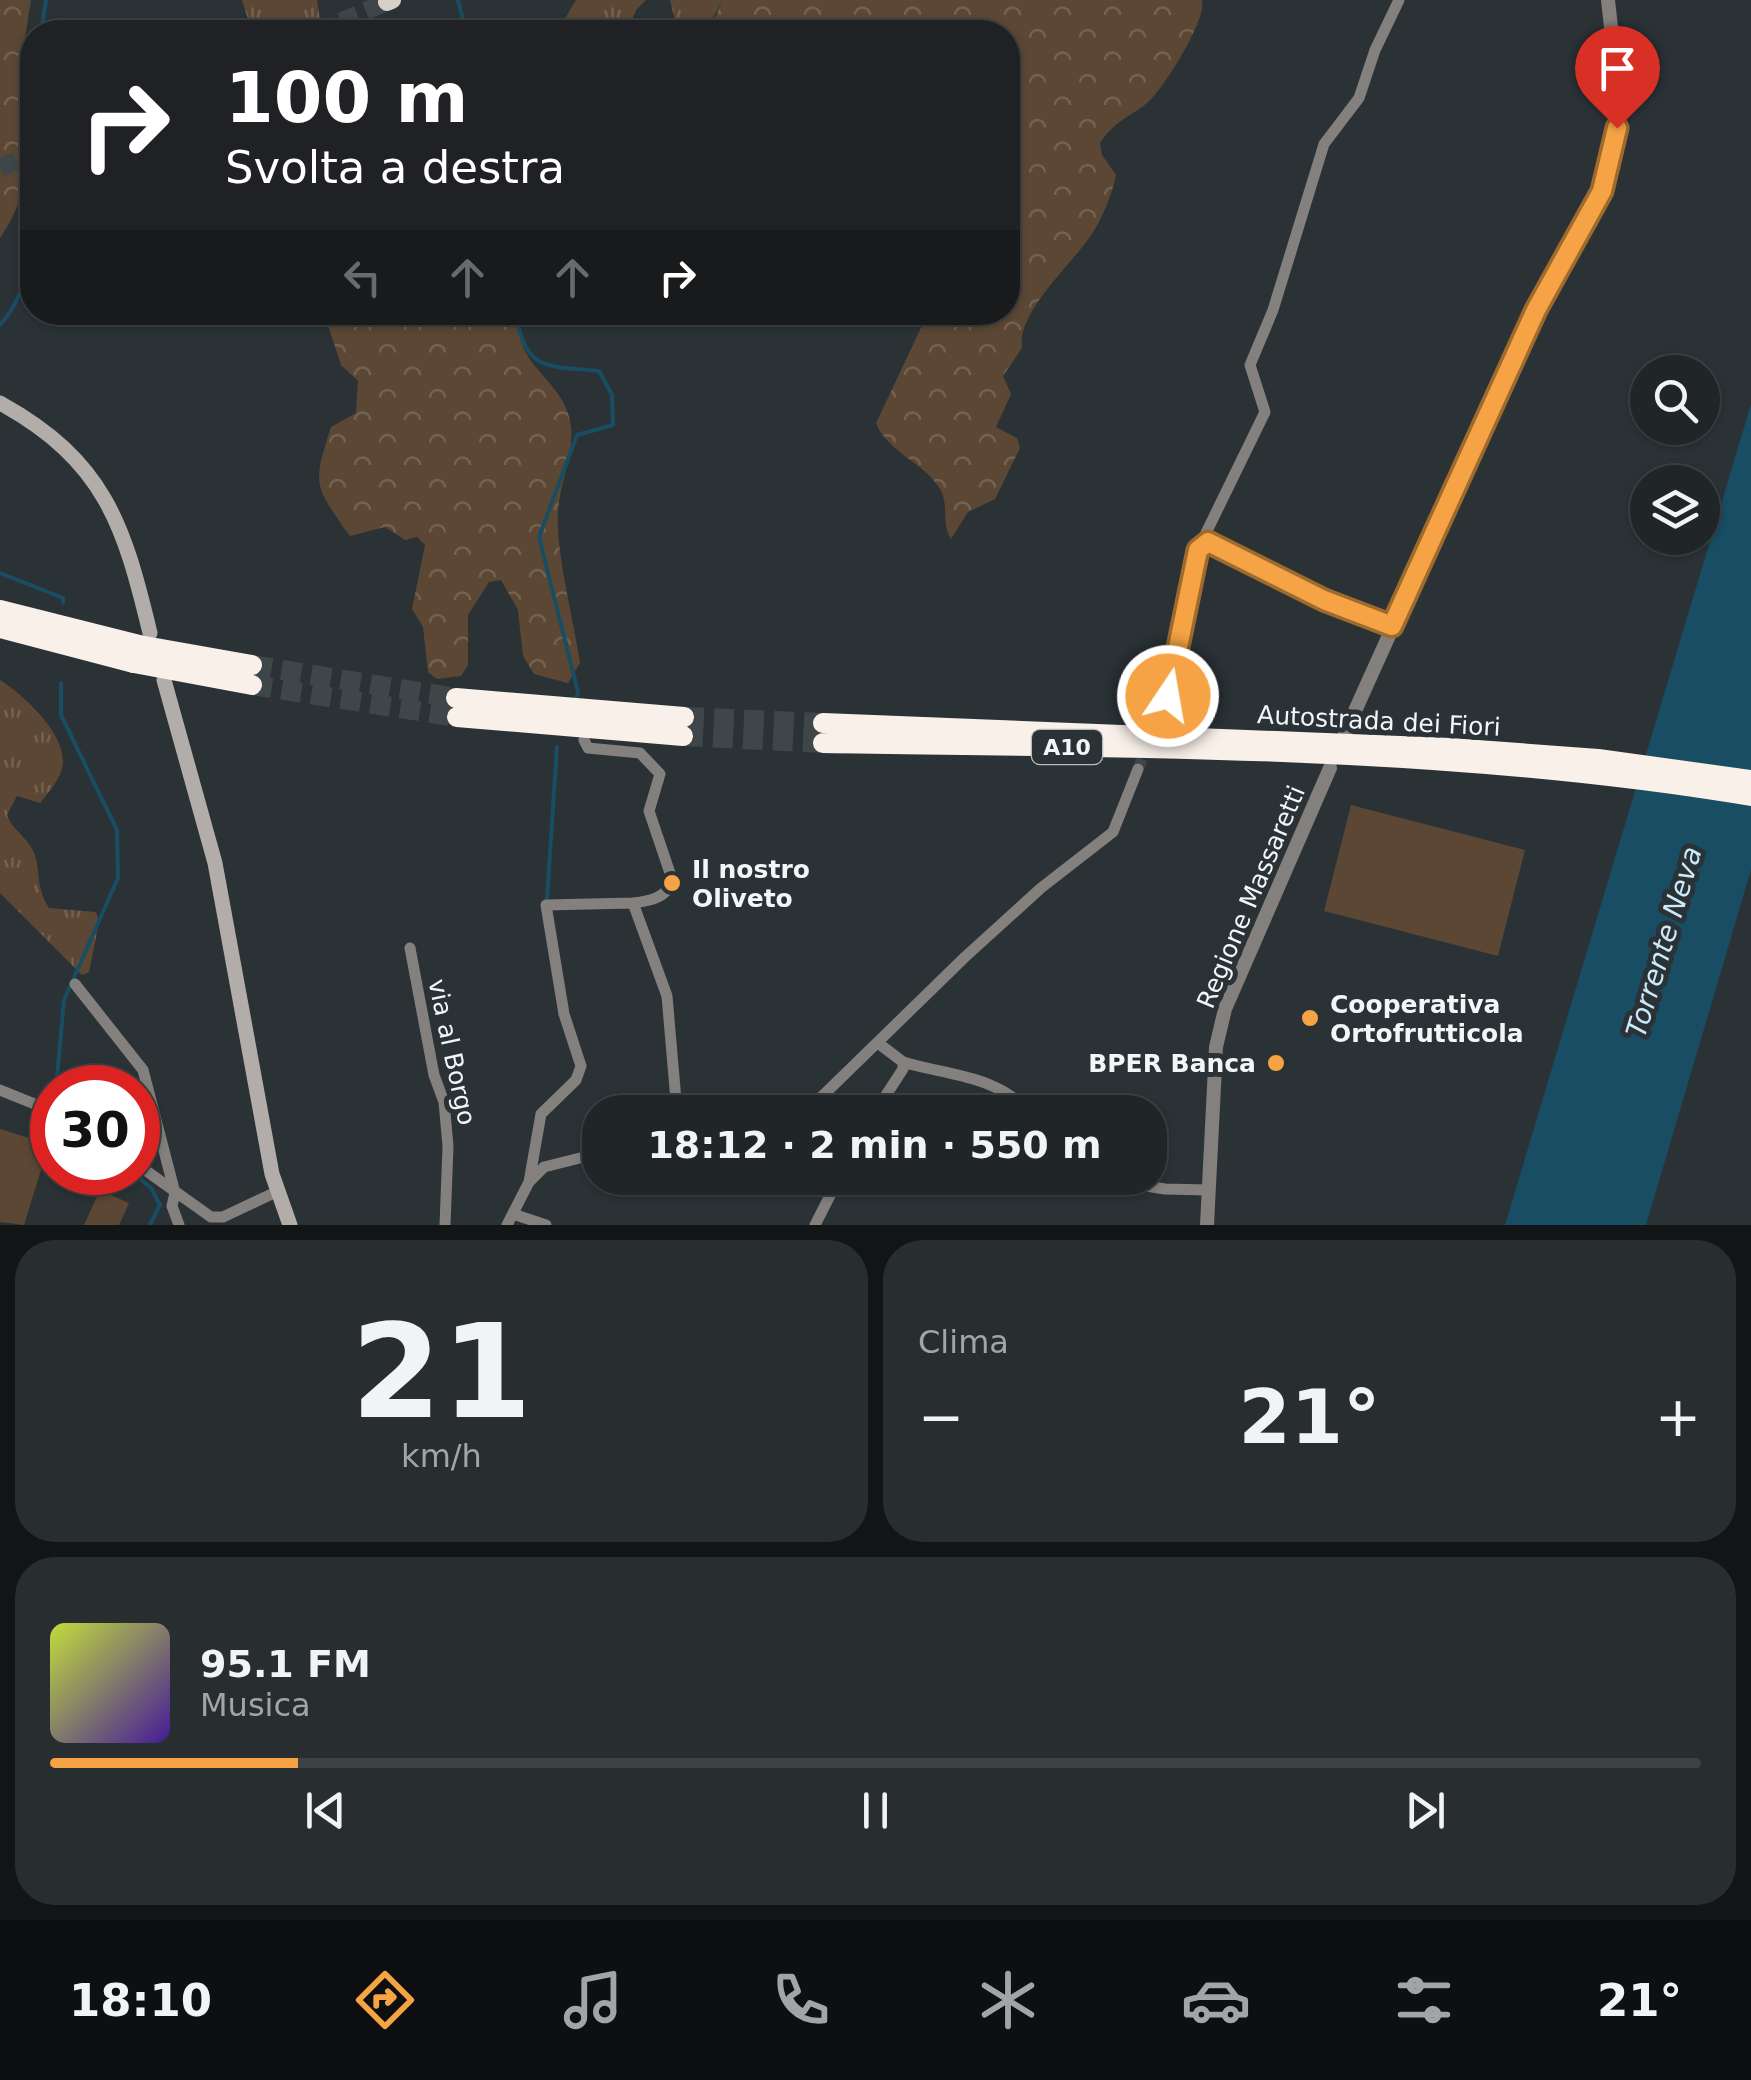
<!DOCTYPE html>
<html lang="it">
<meta charset="utf-8">
<style>
body{margin:0;font-family:"DejaVu Sans",sans-serif;background:#282e30;color:#f1f3f6;height:100vh;display:flex;flex-direction:column;font-size:38px;white-space:nowrap}
*{box-sizing:border-box;margin:0}
p{font-size:32px;color:#a2a5a8}
.icon{flex:none;width:55px;height:55px;fill:none;stroke:currentColor;stroke-width:2;stroke-linecap:round;stroke-linejoin:round}
.map{position:relative;height:1225px;overflow:hidden}
.details{display:flex;flex-direction:column;gap:15px;padding:15px;background:#121516;flex:1}
.details>*{flex:none}
.guide{position:absolute;left:20px;top:20px;width:1000px;height:305px;border-radius:40px;box-shadow:0 2px 8px #0004,0 0 0 2px #3d4345;background:#202124;color:#fff;overflow:hidden}
.tools{position:absolute;left:1630px;top:355px;display:grid;gap:20px}
.tools a{display:grid;place-items:center;width:90px;height:90px;border-radius:50%;background:#202628;box-shadow:0 2px 8px #0004,0 0 0 2px #3d4345;font-size:50px}
.speed{position:absolute;left:30px;top:1065px;display:flex;gap:20px;font-size:50px;font-weight:700;text-align:center}
.speed>*{display:grid;place-content:center;width:130px;height:130px;border-radius:50%;background:#202628;box-shadow:0 2px 8px #0004,0 0 0 2px #3d4345;line-height:1}
.speed .limit{border:15px solid #d22;background:#fff;color:#111}
.pin{position:absolute;display:grid;place-items:center;width:85px;height:85px;color:#fff;margin:-102px -42px;border-radius:50% 50% 50% 0;rotate:-45deg;box-shadow:0 0 10px #0007}
.pin .icon{rotate:45deg}
.me{position:absolute;width:110px;margin:-55px;rotate:12deg;stroke-linejoin:round;filter:drop-shadow(0 0 8px #0008)}
.turn{display:flex;align-items:center;gap:35px;height:210px;padding:0 40px;font-size:45px}
.turn .icon{width:130px;height:130px;stroke-width:2.5}
.turn b{display:block;font-size:70px;line-height:85px}
.lanes{display:flex;align-items:center;height:95px;padding:0 40px;background:#0003;justify-content:center;gap:50px;direction:ltr}
.lanes .off{opacity:.35}
.big{font-size:75px;font-weight:600;line-height:1.1}
.details .card{flex:1;display:flex;flex-direction:column;justify-content:center;gap:15px;min-width:0;padding:0 35px;border-radius:40px;background:#282e30}
.details .dial{align-items:center;gap:0}
.dial b{font-size:130px;line-height:1}
.song{display:flex;align-items:center;gap:30px}
.cover{width:120px;height:120px;border-radius:15px;background:linear-gradient(135deg,hsl(70 70% 55%),hsl(260 70% 35%))}
.played{height:10px;border-radius:5px;background:linear-gradient(90deg,#f5a345 15%,#3d4345 15%)}
.keys{display:flex;justify-content:space-around;direction:ltr}
.heat{display:flex;justify-content:space-between;align-items:center;font-size:55px;direction:ltr}
.details .tiles{flex:1;display:grid;gap:15px;grid-template-columns:1fr 1fr}
.card:last-child{grid-column:span 2}
.trip{position:absolute;left:582px;top:1095px;width:585px;height:100px;border-radius:40px;background:#202628;box-shadow:0 2px 8px #0004,0 0 0 2px #3d4345;font-weight:600;line-height:100px;text-align:center}
.dock{display:flex;height:160px;justify-content:space-around;align-items:center;background:#0d0f10;color:#a2a5a8}
.dock .icon{width:70px;height:70px}
.dock .on{color:#f5a345}
.dock b{font-size:45px;color:#f1f3f6}
.map>svg:first-child{display:block}
</style>
<div class="map">
<svg width="1751" height="1225" viewBox="0 0 1751 1225">
<defs>
<pattern id="grass-tufts" width="24" height="20" patternUnits="userSpaceOnUse" patternTransform="scale(2.5)"><rect width="24" height="20" fill="#5b4733"/><path d="M3 7l-1-3M5 7V3M7 7l1-3M15 17l-1-3M17 17v-4M19 17l1-3" fill="none" stroke="#736251"/></pattern>
<pattern id="forest-crowns" width="20" height="18" patternUnits="userSpaceOnUse" patternTransform="scale(2.5)"><rect width="20" height="18" fill="#5b4733"/><path d="M2 6a3 3 0 1 1 6 0M12 15a3 3 0 1 1 6 0" fill="none" stroke="#736251"/></pattern>
</defs>
<rect width="100%" height="100%" fill="#2a3236"/>
<path fill="url(#grass-tufts)" d="M 242,0 L 317,0 L 322,32 L 252,32 Z
M 576,0 L 646,0 L 636,10 L 628,32 L 557,32 Z
M 670,0 L 722,0 C 713,22 703,33 678,32 Z
M 0,680 C 24,695 70,737 62,769 C 58,782 48,793 40,803 L 17,796 L 7,815 C 13,830 23,834 31,847 C 43,867 33,883 49,908 L 96,912 L 99,922 L 89,972 L 82,975 L 0,893 Z"/>
<path fill="url(#forest-crowns)" d="M 0,0 L 31,0 C 28,21 23,42 24,63 C 26,132 42,176 0,238 Z
M 722,0 L 1202,0 C 1207,19 1167,82 1153,97 C 1136,116 1119,115 1100,143 L 1102,155 L 1116,175 C 1111,198 1101,222 1087,241 C 1068,267 1016,315 1022,348 L 1003,376 L 1011,394 L 996,427 L 1017,438 L 1020,448 L 995,499 L 968,512 L 951,539 C 940,522 951,504 938,486 C 922,462 886,450 876,423 L 928,313 L 1008,312 L 1008,32 L 695,32 L 716,16 Z
M 324,313 L 519,313 C 512,369 566,378 571,427 C 574,453 560,484 558,510 C 555,550 574,621 580,663 L 568,683 L 534,674 L 523,656 L 518,610 L 501,580 L 489,582 L 468,615 L 468,665 L 461,676 L 437,679 L 428,672 L 423,627 L 412,609 L 425,545 L 417,537 L 405,540 L 385,527 L 350,536 C 314,485 312,487 331,427 L 356,413 L 358,381 L 341,365 Z"/>
<path fill="#5b4733" d="M 1351,805 L 1525,850 L 1498,956 L 1324,911 Z
M 0,1129 L 49,1144 L 24,1225 L 0,1222 Z
M 100,1190 L 129,1203 L 119,1225 L 84,1225 Z"/>
<path fill="#184d63" d="M 1751,404 L 1751,870 L 1646,1225 L 1505,1225 Z"/>
<g fill="none" stroke-linecap="round" stroke-linejoin="round">
<path stroke="#184d63" stroke-width="4" d="M 458,0 L 466,32
M 41,32 L 46,0
M 29,224 L 32,244
M 515,312 C 527,373 544,365 599,371 L 612,395 L 613,425 L 577,435 L 539,537 L 578,692 L 576,699
M 0,325 C 22,300 25,278 32,247
M 0,573 L 63,598 L 63,603
M 547,898 L 557,747
M 56,1088 L 64,1000 L 118,878 L 117,830 L 61,715 L 61,683
M 52,1125 L 52,1127
M 132,1172 L 151,1188 L 160,1205 L 150,1225"/>
<path stroke="#3e4649" stroke-width="11" stroke-dasharray="11 5.5" stroke-linecap="butt" d="M 1138,769 L 1162,711"/>
<path stroke="#3e4649" stroke-width="18" stroke-dasharray="18 9" stroke-linecap="butt" d="M 316,32 L 387,2
M 0,168 L 32,154"/>
<path stroke="#3e4649" stroke-width="20" stroke-dasharray="20 10" stroke-linecap="butt" d="M 252,665 L 456,698
M 252,685 L 457,717
M 684,717 L 823,723
M 683,736 L 823,743"/>
<path stroke="#83807d" stroke-width="11" d="M 1391,626 L 1216,548 L 1206,533 L 1265,412 L 1250,365 L 1273,310 L 1324,144 L 1359,98 L 1375,50 L 1399,0
M 1162,711 L 1199,551 L 1208,542
M 584,740 L 588,748 L 640,753 L 660,774 L 649,811 L 673,882 C 665,898 650,901 633,903
M 410,948 L 434,1075 L 444,1102 L 448,1146 L 445,1225
M 75,984 L 143,1070 L 175,1193 L 172,1206 L 179,1225
M 903,1062 C 945,1075 998,1075 1028,1112
M 0,1090 L 52,1111
M 806,1112 L 965,957 L 1041,888 L 1113,832 L 1138,769
M 875,1112 L 903,1069 L 903,1062 L 878,1043
M 138,1165 L 211,1217 L 223,1217 L 276,1192
M 1096,1178 L 1165,1189 L 1208,1190
M 529,1182 L 544,1167 L 600,1153
M 513,1214 L 546,1225
M 507,1225 L 529,1182 L 541,1114 L 576,1080 L 581,1066 L 564,1014 L 546,905 L 633,903 L 667,996 L 677,1112
M 815,1225 L 839,1178"/>
<path stroke="#83807d" stroke-width="14" d="M 1345,733 L 1536,310 L 1602,191 L 1613,149 L 1619,99 L 1608,0
M 1207,1225 L 1216,1047 L 1225,1009 L 1330,768"/>
<path stroke="#b2ada9" stroke-width="15" d="M 0,403 C 105,461 124,525 150,633
M 164,680 L 215,863 L 272,1174 L 290,1225"/>
<path stroke="#d7d0ca" stroke-width="18" d="M 387,2 L 392,0"/>
<path stroke="#f8f0e9" stroke-width="20" d="M 0,610 L 139,645
M 0,628 L 134,663
M 456,698 L 684,717
M 457,717 L 683,736
M 823,723 L 1450,748 L 1598,759 L 1751,780
M 823,743 C 1132,748 1446,745 1751,796"/>
<path stroke="#f8f0e9" stroke-width="20" d="M 139,645 L 252,665
M 134,663 L 252,685"/>
</g>
<g fill="none" stroke-linecap="round" stroke-linejoin="round">
<defs>
<path id="route" d="M 1168,696 L 1198,550 L 1208,542 L 1324,600 L 1392,626 L 1536,310 L 1602,191 L 1617,128"/>
</defs>
<use href="#route" stroke="#9f6a2d" stroke-width="25"/>
<use href="#route" stroke="#f5a345" stroke-width="18"/>
</g>
<g fill="#f5a345" stroke="#2a3236" stroke-width="4">
<circle cx="672" cy="883" r="10"/>
<circle cx="1310" cy="1018" r="10"/>
<circle cx="1276" cy="1063" r="10"/>
</g>
<g text-anchor="middle" dominant-baseline="central" stroke-width="10" stroke-linejoin="round" paint-order="stroke">
<rect fill="#2a3236" stroke="#b5bbbe" stroke-width="2.5" x="1032" y="730" width="70" height="34" rx="8"/>
<g font-size="22" font-weight="bold" fill="#f1f6f8">
<text x="1067" y="747">A10</text>
</g>
<g font-size="25" fill="#f1f6f8" stroke="#2a3236">
<text transform="translate(1379 721) rotate(3)">Autostrada dei Fiori</text>
<text transform="translate(1251 897) rotate(-67)">Regione Massaretti</text>
<text transform="translate(452 1052) rotate(78)">via al Borgo</text>
</g>
<g font-size="25" font-weight="bold" fill="#f1f6f8" stroke="#2a3236" text-anchor="start">
<text x="692" y="869">Il nostro<tspan x="692" dy="29">Oliveto</tspan></text>
<text x="1330" y="1004">Cooperativa<tspan x="1330" dy="29">Ortofrutticola</tspan></text>
<text x="1256" y="1063" text-anchor="end">BPER Banca</text>
</g>
<g font-size="28" font-style="italic" fill="#cbe9f9" stroke="#2a3236">
<text transform="translate(1664 942) rotate(-73)">Torrente Neva</text>
</g>
</g>
</svg>
<div class="tools">
<a><svg class="icon" aria-label="search" viewBox="0 0 24 24"><circle cx="10" cy="10" r="6"/><path d="M15 15l6 6"/></svg></a>
<a><svg class="icon" aria-label="layers" viewBox="0 0 24 24"><path d="M12 4l9 5-9 5-9-5zM3 14l9 5 9-5"/></svg></a>
</div>
<div class="speed"><div class="limit">30</div></div>
<div class="pin" style="left:1617px;top:128px;background:#d93025"><svg class="icon" aria-label="arrive" viewBox="0 0 24 24"><path d="M6 21V4h12l-3 4 3 4H6"/></svg></div>
<svg class="me" style="left:1168px;top:696px" viewBox="-20 -20 40 40"><circle r="17" fill="#f5a345" stroke="#fff" stroke-width="3"/><path d="M0-11L8 9 0 5-8 9z" fill="#fff"/></svg>
<div class="trip">18:12 · 2 min · 550 m</div>
<div class="guide">
<div class="turn"><svg class="icon" aria-label="right" viewBox="0 0 24 24"><path d="M7 20v-9h11M14 6l5 5-5 5"/></svg><div><b>100 m</b>Svolta a destra</div></div>
<div class="lanes"><svg class="icon off" aria-label="left" viewBox="0 0 24 24"><path d="M17 20v-9H6M10 6l-5 5 5 5"/></svg><svg class="icon off" aria-label="ahead" viewBox="0 0 24 24"><path d="M12 20V5M6 11l6-6 6 6"/></svg><svg class="icon off" aria-label="ahead" viewBox="0 0 24 24"><path d="M12 20V5M6 11l6-6 6 6"/></svg><svg class="icon" aria-label="right" viewBox="0 0 24 24"><path d="M7 20v-9h11M14 6l5 5-5 5"/></svg></div>
</div>
</div>
<section class="details">
<div class="tiles">
<div class="card dial"><b>21</b><p>km/h</p></div>
<div class="card"><p>Clima</p>
<div class="heat"><a>−</a><b class="big">21°</b><a>+</a></div>
</div>
<div class="card">
<div class="song"><i class="cover"></i><div><b>95.1 FM</b><p>Musica</p></div></div>
<div class="played"></div>
<div class="keys"><svg class="icon" aria-label="previous" viewBox="0 0 24 24"><path d="M18 5L8 12l10 7zM5 5v14"/></svg><svg class="icon" aria-label="pause" viewBox="0 0 24 24"><path d="M8 5v14M16 5v14"/></svg><svg class="icon" aria-label="next" viewBox="0 0 24 24"><path d="M6 5l10 7-10 7zM19 5v14"/></svg></div>
</div>
</div>
</section>
<nav class="dock">
<b>18:10</b>
<svg class="icon on" aria-label="directions" viewBox="0 0 24 24"><path d="M12 3l9 9-9 9-9-9zM9 14v-3h6M13 9l2 2-2 2"/></svg>
<svg class="icon" aria-label="music" viewBox="0 0 24 24"><path d="M9 18V5l10-2v13"/><circle cx="6" cy="18" r="3"/><circle cx="16" cy="16" r="3"/></svg>
<svg class="icon" aria-label="phone" viewBox="0 0 24 24"><path d="M5 4h4l2 5-3 2q2 4 5 5l2-3 5 2v4C11 20 4 13 5 4z"/></svg>
<svg class="icon" aria-label="climate" viewBox="0 0 24 24"><path d="M12 3v18M4 7l16 10M4 17L20 7"/></svg>
<svg class="icon" aria-label="car" viewBox="0 0 24 24"><path d="M5 17H2v-5l4-1 3-4h7l3 4 3 1v5h-3M9 17h6M6 11h13"/><circle cx="7" cy="17" r="2"/><circle cx="17" cy="17" r="2"/></svg>
<svg class="icon" aria-label="filters" viewBox="0 0 24 24"><path d="M4 7h16M4 17h16"/><circle cx="9" cy="7" r="2"/><circle cx="15" cy="17" r="2"/></svg>
<b>21°</b>
</nav>
